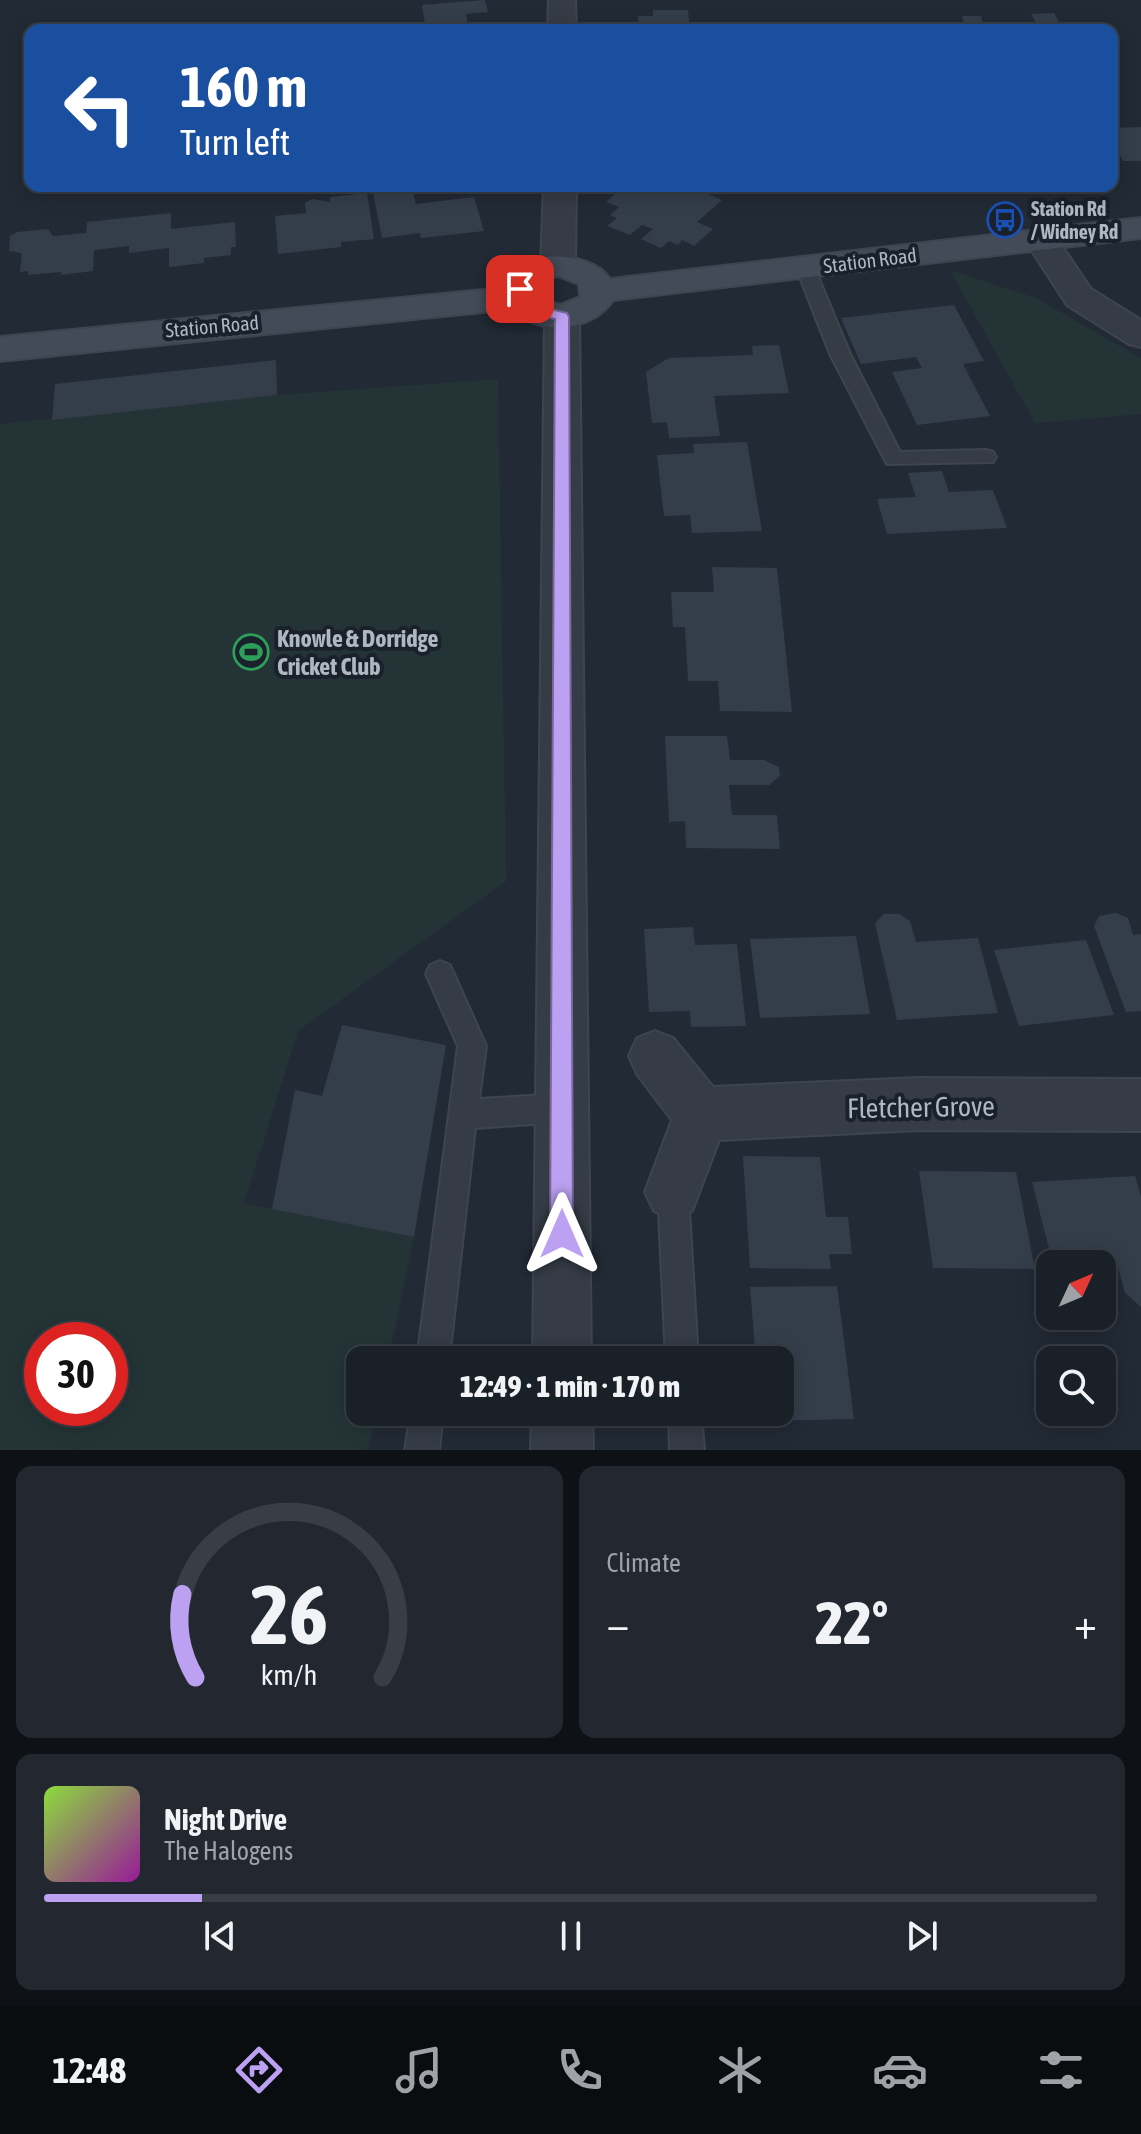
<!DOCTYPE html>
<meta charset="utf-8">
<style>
body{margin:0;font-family:"Asap Condensed",sans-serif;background:#232830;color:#f1f3f6;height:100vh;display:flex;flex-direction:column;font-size:30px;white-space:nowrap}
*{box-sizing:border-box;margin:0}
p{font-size:26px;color:#9fa3a8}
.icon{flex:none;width:44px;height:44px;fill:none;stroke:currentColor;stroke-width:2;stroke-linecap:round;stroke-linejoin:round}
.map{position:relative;height:1450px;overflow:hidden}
.drawer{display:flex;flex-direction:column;gap:16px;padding:16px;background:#0e1216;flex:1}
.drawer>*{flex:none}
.banner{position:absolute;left:24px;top:24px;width:1094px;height:168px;border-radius:16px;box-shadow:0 4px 20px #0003,0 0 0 2px #383e45;background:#1a4fa0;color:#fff;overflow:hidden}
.needle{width:52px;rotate:46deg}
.controls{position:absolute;left:1036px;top:1250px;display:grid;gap:16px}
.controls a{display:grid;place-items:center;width:80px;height:80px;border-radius:16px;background:#1a2028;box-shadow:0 4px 20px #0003,0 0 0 2px #383e45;font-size:40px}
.speed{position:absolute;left:24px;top:1322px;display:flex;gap:16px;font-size:40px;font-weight:700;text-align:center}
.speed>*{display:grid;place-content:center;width:104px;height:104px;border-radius:50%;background:#1a2028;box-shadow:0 4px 20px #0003,0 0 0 2px #383e45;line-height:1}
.speed .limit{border:12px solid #d22;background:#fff;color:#111}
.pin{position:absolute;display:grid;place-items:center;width:68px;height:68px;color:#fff;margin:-34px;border-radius:16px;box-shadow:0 4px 12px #0006}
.me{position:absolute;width:88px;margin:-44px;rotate:0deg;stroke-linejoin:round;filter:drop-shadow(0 0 6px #0008)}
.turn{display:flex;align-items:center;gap:28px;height:168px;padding:0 24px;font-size:36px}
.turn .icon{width:104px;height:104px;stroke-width:2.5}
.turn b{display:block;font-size:56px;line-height:68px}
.big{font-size:60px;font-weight:800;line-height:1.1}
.drawer .tile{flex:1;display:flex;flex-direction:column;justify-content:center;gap:12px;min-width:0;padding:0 28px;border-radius:16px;background:#232830}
.drawer .dial{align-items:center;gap:0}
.dial svg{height:208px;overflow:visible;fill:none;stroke:#383e45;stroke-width:7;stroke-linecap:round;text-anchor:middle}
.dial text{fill:#f1f3f6;stroke:none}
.song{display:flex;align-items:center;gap:24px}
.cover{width:96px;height:96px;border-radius:12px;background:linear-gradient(135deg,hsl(90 70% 55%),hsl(300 70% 35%))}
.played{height:8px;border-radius:4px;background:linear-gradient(90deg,#bca0f2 15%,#383e45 15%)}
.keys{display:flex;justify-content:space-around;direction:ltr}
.heat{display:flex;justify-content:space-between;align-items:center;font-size:44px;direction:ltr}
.drawer .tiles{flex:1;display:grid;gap:16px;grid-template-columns:1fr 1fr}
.tile:last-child{grid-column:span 2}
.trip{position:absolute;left:346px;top:1346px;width:448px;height:80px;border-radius:16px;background:#1a2028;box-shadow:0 4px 20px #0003,0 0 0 2px #383e45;font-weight:800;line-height:80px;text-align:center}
.menu{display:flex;height:128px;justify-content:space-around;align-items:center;background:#0a0d10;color:#9fa3a8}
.menu .icon{width:56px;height:56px}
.menu .active{color:#bca0f2}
.menu b{font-size:36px;color:#f1f3f6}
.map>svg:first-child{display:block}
</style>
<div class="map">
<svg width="1141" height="1450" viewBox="0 0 1141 1450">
<rect width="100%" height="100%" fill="#222a35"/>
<path fill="#243436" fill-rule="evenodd" d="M 950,270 L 1036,298 L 1141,358 L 1141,414 L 1035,423 Z
M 498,379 L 506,881 L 298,1031 L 244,1203 L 414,1237 L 388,1360 L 360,1360 L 360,1412 L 376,1412 L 368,1450 L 0,1450 L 0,424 L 277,395 ZM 42,1340 L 110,1340 L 110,1408 L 42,1408 Z"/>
<path fill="#343e4b" d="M 485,0 L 488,12 L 466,14 L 468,27 L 426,30 L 422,5 Z
M 653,10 L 688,10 L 690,30 L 632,30 L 632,25 L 639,25 L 638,16 L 653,16 Z
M 1054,13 L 1062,27 L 1099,26 L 1102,30 L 1040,30 L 1031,14 Z
M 962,16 L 981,16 L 983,23 L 992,23 L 995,30 L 966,30 Z
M 1141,127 L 1141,161 L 1123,161 L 1112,141 L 1112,128 Z
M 624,186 L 718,186 L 708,194 L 722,200 L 697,222 L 713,229 L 694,246 L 682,240 L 678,245 L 669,241 L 661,248 L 641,239 L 653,229 L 642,225 L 630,235 L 607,226 L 617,218 L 610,215 L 619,207 L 606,202 Z
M 836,186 L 865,186 L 867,194 L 837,194 Z
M 412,189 L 416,204 L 474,197 L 484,231 L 421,238 L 420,233 L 382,238 L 373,193 Z
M 367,193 L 374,239 L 341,242 L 341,247 L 278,254 L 275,216 L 306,213 L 305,203 L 312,199 L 330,202 L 330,197 Z
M 171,213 L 171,229 L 235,222 L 236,247 L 231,247 L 231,255 L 204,258 L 204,263 L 169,267 L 169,248 L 129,253 L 129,246 L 94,250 L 93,271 L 61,275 L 61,272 L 28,275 L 28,271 L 20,272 L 22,253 L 9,251 L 10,236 L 17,232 L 48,229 L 53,236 L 86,233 L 87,222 Z
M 954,305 L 984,361 L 963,364 L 990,416 L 917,425 L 892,372 L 922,368 L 916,357 L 861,364 L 841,318 Z
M 779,345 L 789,393 L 714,396 L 720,436 L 669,438 L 667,422 L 652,423 L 646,372 L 669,358 L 753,355 L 752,346 Z
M 276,360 L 277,395 L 52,420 L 55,384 Z
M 747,442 L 762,531 L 692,533 L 690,515 L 664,516 L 657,455 L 694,453 L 693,444 Z
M 942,471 L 949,492 L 993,490 L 1007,528 L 887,534 L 877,499 L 916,497 L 908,473 Z
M 712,567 L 777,568 L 792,712 L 720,711 L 718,681 L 688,681 L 685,627 L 673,627 L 671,592 L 714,592 Z
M 665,736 L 727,736 L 730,760 L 764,760 L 779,767 L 780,776 L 769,785 L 729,785 L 732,815 L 777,815 L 780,849 L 686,848 L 685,821 L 669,822 Z
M 1116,913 L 1128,918 L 1133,935 L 1141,934 L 1141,1011 L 1126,1012 L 1094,926 L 1099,916 Z
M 884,914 L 899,914 L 910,921 L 916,942 L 978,938 L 998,1013 L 897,1020 L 875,923 Z
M 693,927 L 695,945 L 737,944 L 746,1026 L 691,1027 L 690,1011 L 649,1012 L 644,929 Z
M 856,936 L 870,1014 L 760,1018 L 750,939 Z
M 1086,940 L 1114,1015 L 1019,1026 L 994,950 Z
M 342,1025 L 446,1045 L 414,1237 L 272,1209 L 295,1090 L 322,1096 Z
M 743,1156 L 820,1157 L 826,1217 L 848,1217 L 852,1254 L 829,1254 L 831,1269 L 750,1268 Z
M 919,1171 L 1016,1172 L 1035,1269 L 933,1268 Z
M 1135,1176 L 1141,1197 L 1141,1307 L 1125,1293 L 1118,1267 L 1053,1264 L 1032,1182 Z
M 837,1286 L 854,1419 L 762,1421 L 761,1412 L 780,1412 L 780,1360 L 756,1360 L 750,1287 Z"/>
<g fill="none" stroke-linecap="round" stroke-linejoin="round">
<defs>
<path id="service" d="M 805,261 L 814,267 L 850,354 L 900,452 L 986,450 L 993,452 L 996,457 L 993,462 L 887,464 L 830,354 L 796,267 Z
M 440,961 L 450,965 L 486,1046 L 479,1099 L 562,1094 L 572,1098 L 576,1108 L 572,1118 L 562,1122 L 475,1128 L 449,1360 L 417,1360 L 458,1046 L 426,974 L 430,965 Z
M 673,1177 L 684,1181 L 688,1192 L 698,1360 L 666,1360 L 658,1192 L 662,1181 Z
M 411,1412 L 443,1412 L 439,1450 L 405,1450 Z
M 669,1412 L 701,1412 L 704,1450 L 670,1450 Z"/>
<path id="minor" d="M 1041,230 L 1053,233 L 1091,289 L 1141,320 L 1141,347 L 1129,344 L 1067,305 L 1025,240 L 1029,233 Z
M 562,306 L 574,309 L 579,317 L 591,1360 L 533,1360 L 545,317 L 550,309 Z
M 655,1031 L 673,1038 L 713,1087 L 919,1078 L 1141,1079 L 1141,1131 L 919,1130 L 719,1140 L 692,1211 L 673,1220 L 654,1211 L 645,1192 L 672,1120 L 637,1074 L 629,1056 L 637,1038 Z
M 532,1412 L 592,1412 L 593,1450 L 531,1450 Z"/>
<path id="tertiary" d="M 549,0 L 575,0 L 576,30 L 548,30 Z
M 544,186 L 576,186 L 575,266 L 570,273 L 558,276 L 546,273 L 541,266 Z"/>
<path id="secondary" d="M 1141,218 L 1141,238 L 613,300 C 591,332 540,337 512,309 L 0,361 L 0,337 L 504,288 C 512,246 590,249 610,279 ZM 558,276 L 579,284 L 580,297 L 560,305 L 540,298 L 538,286 L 548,278 Z"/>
</defs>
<use href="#service" stroke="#3e454f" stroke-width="4"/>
<use href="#minor" stroke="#3e454f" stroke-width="4"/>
<use href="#tertiary" stroke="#3e454f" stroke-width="4"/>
<use href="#secondary" stroke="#3e454f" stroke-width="4"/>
<use href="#service" fill="#353c46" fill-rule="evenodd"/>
<use href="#minor" fill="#353c46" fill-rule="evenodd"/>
<use href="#tertiary" fill="#353c46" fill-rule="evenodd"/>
<use href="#secondary" fill="#434b58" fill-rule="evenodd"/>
</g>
<path fill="#bca0f2" stroke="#7a689d" stroke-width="2" d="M 520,285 L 525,286 C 533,307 546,308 567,313 L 569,317 L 573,1234 L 570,1242 L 562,1246 L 554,1242 L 550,1234 L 555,319 C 536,315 515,312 513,289 Z"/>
<defs>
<symbol id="bus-ring" viewBox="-11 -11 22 22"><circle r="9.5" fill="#1a212a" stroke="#1a4fb4" stroke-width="1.5"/><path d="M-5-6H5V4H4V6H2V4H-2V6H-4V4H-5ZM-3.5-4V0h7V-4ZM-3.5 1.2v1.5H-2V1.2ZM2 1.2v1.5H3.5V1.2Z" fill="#1a4fb4"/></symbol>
<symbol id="stadium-ring" viewBox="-11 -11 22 22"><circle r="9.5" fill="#1a212a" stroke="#2e9e5b" stroke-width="1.5"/><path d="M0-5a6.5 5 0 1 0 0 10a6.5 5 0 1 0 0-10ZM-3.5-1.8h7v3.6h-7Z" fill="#2e9e5b"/></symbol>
</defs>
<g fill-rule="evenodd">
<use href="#bus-ring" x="985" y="200" width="40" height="40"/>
<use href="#stadium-ring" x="231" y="632" width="40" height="40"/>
</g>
<g text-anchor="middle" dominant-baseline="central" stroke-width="8" stroke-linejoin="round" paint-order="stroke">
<g font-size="20" font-weight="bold" fill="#afb7c2" stroke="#1a212a" text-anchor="start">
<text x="1031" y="208">Station Rd<tspan x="1031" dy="23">/ Widney Rd</tspan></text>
</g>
<g font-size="20" fill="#afb7c2" stroke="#1a212a">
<text transform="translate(870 260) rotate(-7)">Station Road</text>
<text transform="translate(212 326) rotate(-5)">Station Road</text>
</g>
<g font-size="24" font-weight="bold" fill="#afb7c2" stroke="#1a212a" text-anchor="start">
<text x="277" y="638">Knowle &amp; Dorridge<tspan x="277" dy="28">Cricket Club</tspan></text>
</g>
<g font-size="28" fill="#afb7c2" stroke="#1a212a">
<text transform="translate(921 1107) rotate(-1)">Fletcher Grove</text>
</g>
</g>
</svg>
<div class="controls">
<a><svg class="needle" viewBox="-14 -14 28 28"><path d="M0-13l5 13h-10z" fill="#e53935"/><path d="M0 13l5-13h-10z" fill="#9fa3a8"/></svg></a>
<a><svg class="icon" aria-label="search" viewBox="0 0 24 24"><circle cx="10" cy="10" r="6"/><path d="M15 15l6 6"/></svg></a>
</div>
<div class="speed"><div class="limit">30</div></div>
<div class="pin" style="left:520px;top:289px;background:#d93025"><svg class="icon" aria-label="arrive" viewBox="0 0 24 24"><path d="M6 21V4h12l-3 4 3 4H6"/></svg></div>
<svg class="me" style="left:562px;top:1234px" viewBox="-20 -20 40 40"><path d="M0-17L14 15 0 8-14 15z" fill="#bca0f2" stroke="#fff" stroke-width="4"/></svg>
<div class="trip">12:49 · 1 min · 170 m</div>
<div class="banner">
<div class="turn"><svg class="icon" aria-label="left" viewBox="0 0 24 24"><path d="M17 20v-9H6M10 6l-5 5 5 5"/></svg><div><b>160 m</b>Turn left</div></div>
</div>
</div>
<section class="drawer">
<div class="tiles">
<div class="tile dial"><svg viewBox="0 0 100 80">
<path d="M14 69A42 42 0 1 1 86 69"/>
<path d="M14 69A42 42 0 0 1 9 37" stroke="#bca0f2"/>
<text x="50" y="56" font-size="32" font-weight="700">26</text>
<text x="50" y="72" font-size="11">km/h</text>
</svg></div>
<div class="tile"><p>Climate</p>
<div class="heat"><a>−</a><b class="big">22°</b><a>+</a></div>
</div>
<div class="tile">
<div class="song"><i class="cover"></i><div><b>Night Drive</b><p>The Halogens</p></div></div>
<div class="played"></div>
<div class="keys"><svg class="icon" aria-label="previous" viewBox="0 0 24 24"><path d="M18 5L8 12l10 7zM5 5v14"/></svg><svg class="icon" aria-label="pause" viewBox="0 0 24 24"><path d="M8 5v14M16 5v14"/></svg><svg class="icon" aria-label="next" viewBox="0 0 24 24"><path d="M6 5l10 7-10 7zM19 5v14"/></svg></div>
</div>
</div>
</section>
<nav class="menu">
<b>12:48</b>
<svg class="icon active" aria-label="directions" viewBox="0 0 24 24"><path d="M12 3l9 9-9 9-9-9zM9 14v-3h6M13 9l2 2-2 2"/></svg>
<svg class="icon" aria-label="music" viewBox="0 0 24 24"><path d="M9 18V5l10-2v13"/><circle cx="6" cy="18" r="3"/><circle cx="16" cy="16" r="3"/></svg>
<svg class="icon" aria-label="phone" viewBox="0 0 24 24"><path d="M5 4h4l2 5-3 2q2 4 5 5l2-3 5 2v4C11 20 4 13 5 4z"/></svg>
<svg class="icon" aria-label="climate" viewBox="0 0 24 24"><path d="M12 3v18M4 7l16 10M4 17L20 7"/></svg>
<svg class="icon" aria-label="car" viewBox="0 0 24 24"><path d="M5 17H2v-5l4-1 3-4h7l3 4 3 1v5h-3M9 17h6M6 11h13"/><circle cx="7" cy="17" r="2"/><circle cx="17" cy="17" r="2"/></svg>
<svg class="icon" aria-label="filters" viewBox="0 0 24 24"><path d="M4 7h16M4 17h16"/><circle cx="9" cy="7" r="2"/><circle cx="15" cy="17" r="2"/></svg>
</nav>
